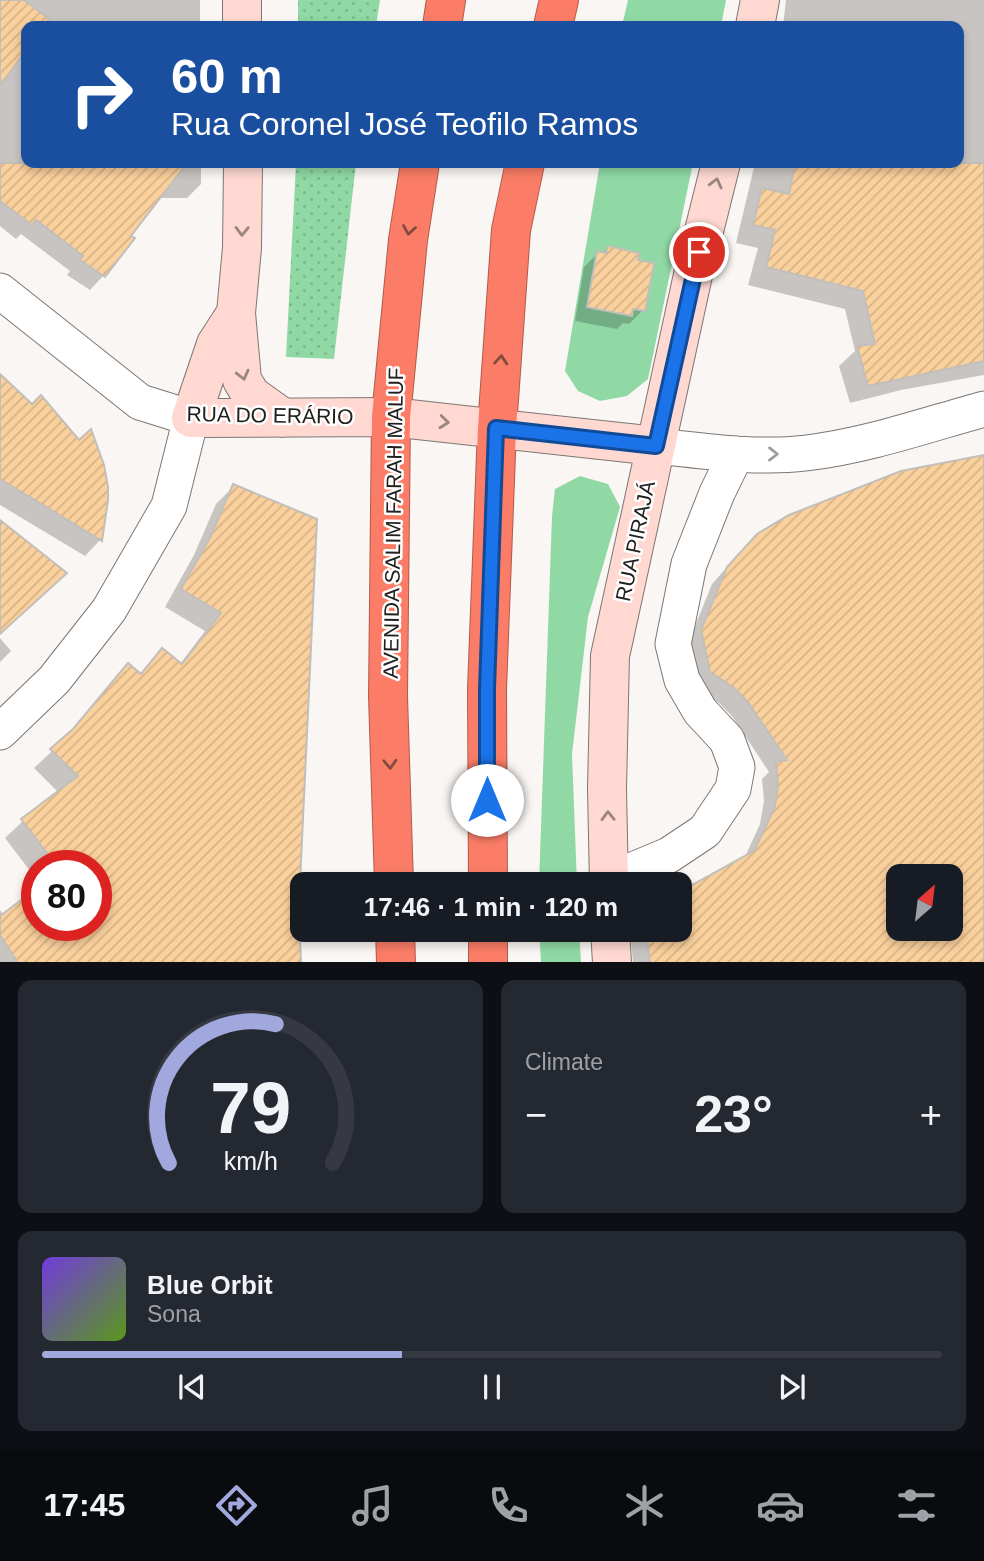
<!DOCTYPE html>
<meta charset="utf-8">
<style>
body{margin:0;font-family:Arial,sans-serif;background:#242831;color:#f1f3f6;height:100vh;display:flex;flex-direction:column;font-size:26px;white-space:nowrap}
*{box-sizing:border-box;margin:0}
p{font-size:23px;color:#9ea1a6}
.icon{flex:none;width:38px;height:38px;fill:none;stroke:currentColor;stroke-width:2;stroke-linecap:round;stroke-linejoin:round}
.map{position:relative;height:962px;overflow:hidden}
.side{display:flex;flex-direction:column;gap:18px;padding:18px;background:#0d0f14;flex:1}
.side>*{flex:none}
.guide{position:absolute;left:21px;top:21px;width:943px;height:147px;border-radius:14px;box-shadow:0 4px 10px #0003;background:#1a4fa0;color:#fff;overflow:hidden}
.needle{width:46px;rotate:28deg}
.controls{position:absolute;left:886px;top:864px;display:grid;gap:14px}
.controls a{display:grid;place-items:center;width:77px;height:77px;border-radius:14px;background:#171b24;box-shadow:0 4px 10px #0003;font-size:35px}
.speed{position:absolute;left:21px;top:850px;display:flex;gap:14px;font-size:35px;font-weight:700;text-align:center}
.speed>*{display:grid;place-content:center;width:91px;height:91px;border-radius:50%;background:#171b24;box-shadow:0 4px 10px #0003;line-height:1}
.speed .limit{border:10px solid #d22;background:#fff;color:#111}
.pin{position:absolute;display:grid;place-items:center;width:60px;height:60px;color:#fff;margin:-30px;border:4px solid #fff;border-radius:50%;box-shadow:0 2px 7px #0007}
.me{position:absolute;width:77px;margin:-38px;rotate:0deg;stroke-linejoin:round;filter:drop-shadow(0 0 5px #0008)}
.turn{display:flex;align-items:center;gap:24px;height:147px;padding:0 35px;font-size:32px}
.turn .icon{width:91px;height:91px;stroke-width:2.5}
.turn b{display:block;font-size:49px;line-height:60px}
.big{font-size:52px;font-weight:700;line-height:1.1}
.side .widget{flex:1;display:flex;flex-direction:column;justify-content:center;gap:10px;min-width:0;padding:0 24px;border-radius:14px;background:#242831}
.side .dial{align-items:center;gap:0}
.dial svg{height:182px;overflow:visible;fill:none;stroke:#363941;stroke-width:7;stroke-linecap:round;text-anchor:middle}
.dial text{fill:#f1f3f6;stroke:none}
.song{display:flex;align-items:center;gap:21px}
.cover{width:84px;height:84px;border-radius:10px;background:linear-gradient(135deg,hsl(260 70% 55%),hsl(90 70% 35%))}
.played{height:7px;border-radius:4px;background:linear-gradient(90deg,#a0a8dd 40%,#363941 40%)}
.keys{display:flex;justify-content:space-around;direction:ltr}
.heat{display:flex;justify-content:space-between;align-items:center;font-size:38px;direction:ltr}
.side .tiles{flex:1;display:grid;gap:18px;grid-template-columns:1fr 1fr}
.widget:last-child{grid-column:span 2}
.trip{position:absolute;left:290px;top:872px;width:402px;height:70px;border-radius:14px;background:#171b24;box-shadow:0 4px 10px #0003;font-weight:700;line-height:70px;text-align:center}
.dock{display:flex;height:112px;justify-content:space-around;align-items:center;background:#090b0e;color:#9ea1a6}
.dock .icon{width:49px;height:49px}
.dock .current{color:#a0a8dd}
.dock b{font-size:32px;color:#f1f3f6}
.map>svg:first-child{display:block}
</style>
<div class="map">
<svg width="984" height="963" viewBox="0 0 984 963">
<defs>
<pattern id="park-dots" width="8" height="8" patternUnits="userSpaceOnUse" patternTransform="scale(1.75)"><rect width="8" height="8" fill="#90d9a5"/><path d="M2 2h.1M6 6h.1" fill="none" stroke="#7cba8e" stroke-width="1.8" stroke-linecap="round"/></pattern>
<pattern id="building-hatch" width="6" height="6" patternUnits="userSpaceOnUse" patternTransform="scale(1.75)"><rect width="6" height="6" fill="#fad09c"/><path d="M-1 1l2-2M0 6l6-6M5 7l2-2" fill="none" stroke="#d6b286"/></pattern>
</defs>
<rect width="100%" height="100%" fill="#faf6f3"/>
<path fill="#90d9a5" d="M 628,0 L 726,0 L 721,26 L 622,26 Z
M 600,163 L 693,163 L 648,379 L 627,396 L 600,401 L 578,391 L 565,371 Z
M 580,476 L 608,484 L 620,507 L 588,617 L 572,754 L 577,884 L 539,884 L 552,516 L 555,489 Z
M 539,929 L 579,929 L 581,962 L 541,962 Z"/>
<path fill="url(#park-dots)" d="M 298,0 L 380,0 L 376,26 L 298,26 Z
M 296,163 L 356,163 L 334,359 L 286,357 Z"/>
<path fill="#0003" fill-rule="evenodd" d="M 0,0 L 200,0 L 200,26 L 26,26 L 26,163 L 201,163 L 201,184 L 187,198 L 158,198 L 129,236 L 104,275 L 90,290 L 67,275 L 70,271 L 21,234 L 16,239 L 0,226 Z
M 786,0 L 984,0 L 984,375 L 901,390 L 850,403 L 839,366 L 855,351 L 845,309 L 748,285 L 758,248 L 736,243 L 755,163 L 959,163 L 959,26 L 783,26 Z
M 608,248 L 643,310 L 629,324 L 623,323 L 617,329 L 575,321 L 584,267 L 598,253 L 602,254 Z
M 0,379 L 106,500 L 100,540 L 85,556 L 0,505 Z
M 984,457 L 984,963 L 633,963 L 630,929 L 681,929 L 681,893 L 744,859 L 760,824 L 764,801 L 762,779 L 769,772 L 732,716 L 719,703 L 696,687 L 687,646 L 712,584 L 745,547 ZM 898,877 L 950,877 L 950,929 L 898,929 Z
M 234,486 L 297,904 L 299,963 L 0,963 L 0,910 L 3,915 L 37,926 L 96,926 L 96,866 L 37,866 L 37,880 L 5,838 L 23,821 L 59,793 L 34,768 L 63,741 L 111,683 L 128,666 L 139,675 L 162,650 L 180,664 L 205,631 L 165,607 L 194,555 L 216,504 Z
M 0,638 L 11,651 L 0,662 Z"/>
<path fill="url(#building-hatch)" stroke="#c2bfbb" stroke-width="2" fill-rule="evenodd" d="M 0,0 L 24,0 L 49,19 L 43,26 L 26,26 L 26,50 L 0,86 Z
M 0,163 L 187,163 L 131,236 L 135,238 L 105,277 L 80,260 L 83,256 L 36,220 L 32,225 L 0,201 Z
M 795,163 L 984,163 L 984,361 L 868,386 L 857,346 L 875,344 L 863,291 L 766,267 L 775,230 L 753,225 L 762,188 L 789,194 Z
M 608,246 L 639,253 L 638,260 L 654,263 L 645,311 L 633,309 L 632,316 L 587,307 L 597,251 L 606,253 Z
M 0,374 L 32,404 L 41,395 L 79,440 L 91,429 L 104,465 L 108,487 L 108,500 L 102,541 L 0,479 Z
M 984,455 L 984,963 L 650,963 L 646,929 L 681,929 L 681,891 L 754,851 L 775,807 L 778,785 L 776,762 L 787,760 L 747,701 L 734,688 L 710,672 L 701,630 L 727,567 L 757,534 L 789,515 L 901,471 ZM 898,877 L 950,877 L 950,929 L 898,929 Z
M 233,484 L 317,519 L 299,904 L 301,963 L 18,963 L 0,935 L 0,916 L 37,888 L 37,926 L 96,926 L 96,866 L 57,866 L 21,819 L 78,776 L 50,749 L 73,729 L 128,663 L 141,674 L 162,648 L 182,664 L 221,613 L 181,589 L 211,536 Z
M 0,520 L 67,573 L 0,634 Z"/>
<g fill="none" stroke-linecap="round" stroke-linejoin="round">
<defs>
<path id="street" d="M 0,291 L 140,402 L 191,418 L 169,506 L 109,610 L 54,680 L 0,732
M 656,446 C 705,451 757,459 806,453 C 866,446 926,425 984,409
M 609,880 L 669,855 L 705,831 L 733,789 L 737,767 L 727,740 L 700,711 L 682,680 L 673,644 L 689,564 L 717,493 L 736,454"/>
<path id="secondary" d="M 242,0 L 242,26
M 755,26 L 760,0
M 243,163 L 242,248 L 236,313 L 242,380 L 251,395 L 283,418
M 236,313 L 216,344 L 191,418 L 391,417 L 656,446
M 609,884 L 607,789 L 610,656 L 693,275 L 721,163
M 610,929 L 612,963"/>
<path id="highway" d="M 442,26 L 446,0
M 553,26 L 559,0
M 394,884 L 388,696 L 391,417 L 408,240 L 420,163
M 488,884 L 487,689 L 497,428 L 511,230 L 525,163
M 395,929 L 396,963
M 488,929 L 488,963"/>
</defs>
<use href="#street" stroke="#7b7774" stroke-width="37"/>
<use href="#secondary" stroke="#7b7774" stroke-width="40"/>
<use href="#highway" stroke="#af5c4e" stroke-width="40"/>
<use href="#street" stroke="#fff" stroke-width="35"/>
<use href="#secondary" stroke="#fed8d1" stroke-width="38"/>
<use href="#highway" stroke="#fb7d67" stroke-width="38"/>
</g>
<defs><path id="oneway-chevron" d="M-2-3.5L2.5 0L-2 3.5" fill="none" stroke-width="1.6" stroke-linecap="round" stroke-linejoin="round" transform="scale(1.75)"/></defs>
<g stroke="#9b8581">
<use href="#oneway-chevron" transform="translate(716 183) rotate(-76)"/>
<use href="#oneway-chevron" transform="translate(242 231) rotate(91)"/>
<use href="#oneway-chevron" transform="translate(243 375) rotate(76)"/>
<use href="#oneway-chevron" transform="translate(444 422) rotate(6)"/>
<use href="#oneway-chevron" transform="translate(608 816) rotate(-91)"/>
</g>
<g stroke="#834a3f">
<use href="#oneway-chevron" transform="translate(409 230) rotate(99)"/>
<use href="#oneway-chevron" transform="translate(501 360) rotate(-86)"/>
<use href="#oneway-chevron" transform="translate(390 764) rotate(88)"/>
</g>
<use stroke="#9b9b9a" href="#oneway-chevron" transform="translate(773 454)"/>
<g fill="none" stroke-linecap="round" stroke-linejoin="round">
<defs>
<path id="route" d="M 487,800 L 487,689 L 496,428 L 656,446 L 699,252"/>
</defs>
<use href="#route" stroke="#114b97" stroke-width="18"/>
<use href="#route" stroke="#1a73e8" stroke-width="12"/>
</g>
<g text-anchor="middle" dominant-baseline="central" stroke-width="5" stroke-linejoin="round" paint-order="stroke">
<g font-size="21" fill="#21201f" stroke="#fff">
<text transform="translate(270 415) rotate(1)">RUA DO ERÁRIO</text>
<text transform="translate(393 523) rotate(-89)">AVENIDA SALIM FARAH MALUF</text>
<text transform="translate(635 541) rotate(-78)">RUA PIRAJÁ</text>
</g>
</g>
</svg>
<div class="controls">
<a><svg class="needle" viewBox="-14 -14 28 28"><path d="M0-13l5 13h-10z" fill="#e53935"/><path d="M0 13l5-13h-10z" fill="#9ea1a6"/></svg></a>
</div>
<div class="speed"><div class="limit">80</div></div>
<div class="pin" style="left:699px;top:252px;background:#d93025"><svg class="icon" aria-label="arrive" viewBox="0 0 24 24"><path d="M6 21V4h12l-3 4 3 4H6"/></svg></div>
<svg class="me" style="left:487px;top:800px" viewBox="-20 -20 40 40"><circle r="19" fill="#fff"/><path d="M0-13L10 11 0 6-10 11z" fill="#1a73e8"/></svg>
<div class="trip">17:46 · 1 min · 120 m</div>
<div class="guide">
<div class="turn"><svg class="icon" aria-label="right" viewBox="0 0 24 24"><path d="M7 20v-9h11M14 6l5 5-5 5"/></svg><div><b>60 m</b>Rua Coronel José Teofilo Ramos</div></div>
</div>
</div>
<section class="side">
<div class="tiles">
<div class="widget dial"><svg viewBox="0 0 100 80">
<path d="M14 69A42 42 0 1 1 86 69"/>
<path d="M14 69A42 42 0 0 1 61 8" stroke="#a0a8dd"/>
<text x="50" y="56" font-size="32" font-weight="700">79</text>
<text x="50" y="72" font-size="11">km/h</text>
</svg></div>
<div class="widget"><p>Climate</p>
<div class="heat"><a>−</a><b class="big">23°</b><a>+</a></div>
</div>
<div class="widget">
<div class="song"><i class="cover"></i><div><b>Blue Orbit</b><p>Sona</p></div></div>
<div class="played"></div>
<div class="keys"><svg class="icon" aria-label="previous" viewBox="0 0 24 24"><path d="M18 5L8 12l10 7zM5 5v14"/></svg><svg class="icon" aria-label="pause" viewBox="0 0 24 24"><path d="M8 5v14M16 5v14"/></svg><svg class="icon" aria-label="next" viewBox="0 0 24 24"><path d="M6 5l10 7-10 7zM19 5v14"/></svg></div>
</div>
</div>
</section>
<nav class="dock">
<b>17:45</b>
<svg class="icon current" aria-label="directions" viewBox="0 0 24 24"><path d="M12 3l9 9-9 9-9-9zM9 14v-3h6M13 9l2 2-2 2"/></svg>
<svg class="icon" aria-label="music" viewBox="0 0 24 24"><path d="M9 18V5l10-2v13"/><circle cx="6" cy="18" r="3"/><circle cx="16" cy="16" r="3"/></svg>
<svg class="icon" aria-label="phone" viewBox="0 0 24 24"><path d="M5 4h4l2 5-3 2q2 4 5 5l2-3 5 2v4C11 20 4 13 5 4z"/></svg>
<svg class="icon" aria-label="climate" viewBox="0 0 24 24"><path d="M12 3v18M4 7l16 10M4 17L20 7"/></svg>
<svg class="icon" aria-label="car" viewBox="0 0 24 24"><path d="M5 17H2v-5l4-1 3-4h7l3 4 3 1v5h-3M9 17h6M6 11h13"/><circle cx="7" cy="17" r="2"/><circle cx="17" cy="17" r="2"/></svg>
<svg class="icon" aria-label="filters" viewBox="0 0 24 24"><path d="M4 7h16M4 17h16"/><circle cx="9" cy="7" r="2"/><circle cx="15" cy="17" r="2"/></svg>
</nav>
